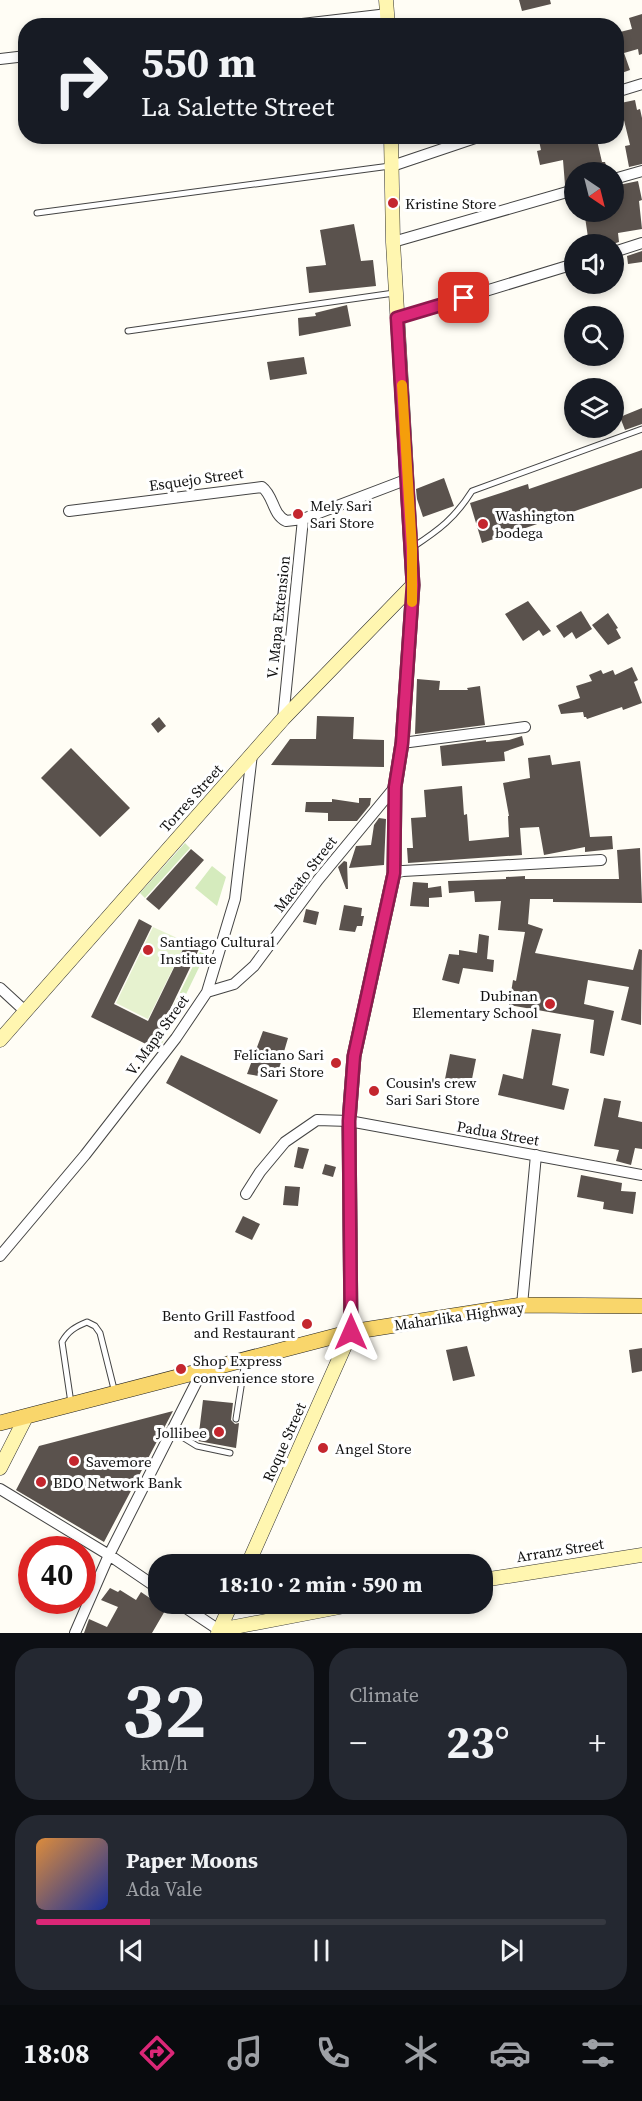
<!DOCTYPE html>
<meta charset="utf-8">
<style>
body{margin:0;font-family:"Source Serif 4",serif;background:#242831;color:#f1f3f6;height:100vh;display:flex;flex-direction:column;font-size:22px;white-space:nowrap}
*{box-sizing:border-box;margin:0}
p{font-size:20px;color:#9ea1a6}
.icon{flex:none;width:33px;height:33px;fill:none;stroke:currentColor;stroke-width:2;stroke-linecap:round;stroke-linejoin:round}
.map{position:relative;height:1633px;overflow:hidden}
.drawer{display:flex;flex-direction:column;gap:15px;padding:15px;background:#0d0f14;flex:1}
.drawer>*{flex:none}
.guide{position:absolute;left:18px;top:18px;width:606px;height:126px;border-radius:24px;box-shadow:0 3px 9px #0003;background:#171b24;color:#f1f3f6;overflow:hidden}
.needle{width:39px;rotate:145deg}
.fabs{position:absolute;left:564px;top:162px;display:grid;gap:12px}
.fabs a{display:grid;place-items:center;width:60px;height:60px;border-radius:50%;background:#171b24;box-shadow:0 3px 9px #0003;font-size:30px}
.speed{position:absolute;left:18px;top:1536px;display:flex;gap:12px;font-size:30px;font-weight:700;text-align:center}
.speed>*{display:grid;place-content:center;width:78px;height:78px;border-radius:50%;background:#171b24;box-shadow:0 3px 9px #0003;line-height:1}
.speed .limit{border:9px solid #d22;background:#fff;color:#111}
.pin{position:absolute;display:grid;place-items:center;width:51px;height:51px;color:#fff;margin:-26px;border-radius:12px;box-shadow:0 3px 9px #0006}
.me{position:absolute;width:66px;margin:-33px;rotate:0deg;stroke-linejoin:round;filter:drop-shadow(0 0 4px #0008)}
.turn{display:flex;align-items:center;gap:21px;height:126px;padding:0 24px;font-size:27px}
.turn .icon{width:78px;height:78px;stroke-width:2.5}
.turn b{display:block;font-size:42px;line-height:51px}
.big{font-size:45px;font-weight:700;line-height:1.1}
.drawer .card{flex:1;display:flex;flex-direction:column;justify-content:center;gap:9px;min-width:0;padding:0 21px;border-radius:24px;background:#242831}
.drawer .dial{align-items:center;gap:0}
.dial b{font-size:78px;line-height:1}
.song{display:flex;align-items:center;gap:18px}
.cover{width:72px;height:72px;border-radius:9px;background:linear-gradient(135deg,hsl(30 70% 55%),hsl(230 70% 35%))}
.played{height:6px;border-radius:3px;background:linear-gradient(90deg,#db2777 20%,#363941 20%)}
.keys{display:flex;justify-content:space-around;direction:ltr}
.heat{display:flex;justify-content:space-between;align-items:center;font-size:33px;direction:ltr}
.drawer .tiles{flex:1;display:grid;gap:15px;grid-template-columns:1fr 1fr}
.card:last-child{grid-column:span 2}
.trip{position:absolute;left:148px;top:1554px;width:345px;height:60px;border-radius:24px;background:#171b24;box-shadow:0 3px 9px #0003;font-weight:700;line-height:60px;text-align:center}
.tab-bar{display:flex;height:96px;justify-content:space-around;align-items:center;background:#090b0e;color:#9ea1a6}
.tab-bar .icon{width:42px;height:42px}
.tab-bar .on{color:#db2777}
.tab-bar b{font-size:27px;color:#f1f3f6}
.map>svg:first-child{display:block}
</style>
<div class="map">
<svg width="642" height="1633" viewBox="0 0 642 1633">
<rect width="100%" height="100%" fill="#fffdf5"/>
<path fill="#d5ebbd" d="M 185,843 L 190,848 L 145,898 L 140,893 Z
M 212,866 L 226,877 L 217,906 L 195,888 Z
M 201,950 L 206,953 L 159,1050 L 153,1047 Z"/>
<path fill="#e6f2cf" d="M 153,927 L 186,942 L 148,1019 L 116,1003 Z"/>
<path fill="#5a524d" d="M 519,0 L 550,0 L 551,4 L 522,11 Z
M 642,14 L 642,54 L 639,55 L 638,49 L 624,53 L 630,70 L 616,75 L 616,33 L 632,29 L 629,18 Z
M 635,100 L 637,110 L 640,109 L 642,118 L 642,164 L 629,167 L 625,146 L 630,145 L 622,112 L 618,114 L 616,104 Z
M 538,136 L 596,136 L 602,162 L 605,162 L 608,172 L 574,172 L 574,183 L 565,185 L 563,160 L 540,165 L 537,151 L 541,150 Z
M 638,181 L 642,200 L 639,201 L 642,229 L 618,233 L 619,242 L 616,243 L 589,244 L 585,217 L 587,217 L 586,212 L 614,212 L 614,186 Z
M 354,224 L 361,261 L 373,260 L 376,286 L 309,293 L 306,267 L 326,265 L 320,230 Z
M 642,251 L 642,262 L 628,264 L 627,256 Z
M 347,305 L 351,326 L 299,336 L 298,318 L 316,316 L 315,313 Z
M 304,357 L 307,374 L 270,380 L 267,362 Z
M 642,408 L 642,424 L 625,430 L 620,417 Z
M 642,450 L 642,488 L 482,543 L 470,503 L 528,484 L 529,489 Z
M 444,478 L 454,506 L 423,517 L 417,499 L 416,489 Z
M 528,601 L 551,631 L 543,636 L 539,630 L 523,641 L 505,614 Z
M 581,611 L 592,629 L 576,639 L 572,632 L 564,638 L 556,626 Z
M 608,613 L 618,628 L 616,629 L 621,638 L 608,645 L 592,625 Z
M 632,667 L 638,680 L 634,682 L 642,703 L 623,710 L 622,707 L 587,719 L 586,717 L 584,717 L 583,712 L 561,714 L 558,705 L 580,698 L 576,686 L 592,681 L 589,675 L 601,670 L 603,674 L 613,670 L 615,675 Z
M 417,679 L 440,681 L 439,690 L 468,690 L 467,688 L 480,686 L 485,725 L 415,734 Z
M 317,716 L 354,717 L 353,739 L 384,740 L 384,767 L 271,765 L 290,739 L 316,739 Z
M 159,717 L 166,726 L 158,733 L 151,724 Z
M 522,736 L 524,745 L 504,752 L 505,761 L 442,766 L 440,746 L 486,740 L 486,742 L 509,740 Z
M 71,748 L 130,808 L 100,837 L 41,778 Z
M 550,755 L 552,765 L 580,761 L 590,837 L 612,836 L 613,849 L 585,852 L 585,847 L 544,855 L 539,827 L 520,828 L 522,855 L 408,863 L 407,848 L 413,848 L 411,818 L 426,817 L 424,790 L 462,786 L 464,815 L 467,814 L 469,841 L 509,837 L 508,816 L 509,816 L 503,783 L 530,778 L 528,758 Z
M 359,798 L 371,798 L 370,805 L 357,821 L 328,821 L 328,813 L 305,812 L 306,802 L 332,802 L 332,799 L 359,803 Z
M 379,818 L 386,819 L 384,865 L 349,868 L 356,846 L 371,845 L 374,825 Z
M 640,848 L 642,903 L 553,902 L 553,899 L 530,899 L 528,924 L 543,929 L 535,953 L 633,970 L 639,949 L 642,950 L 641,1025 L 621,1020 L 629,987 L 588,980 L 584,1004 L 614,1011 L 604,1056 L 590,1053 L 594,1020 L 509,1005 L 513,980 L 516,981 L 525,932 L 498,930 L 501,901 L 475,902 L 474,891 L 449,893 L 448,881 L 506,879 L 506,877 L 525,876 L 525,879 L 619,879 L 617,850 Z
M 191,849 L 204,860 L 159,910 L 146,899 Z
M 344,861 L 347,862 L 348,889 L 346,889 L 338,867 Z
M 413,882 L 428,883 L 428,888 L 441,886 L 442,897 L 429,898 L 429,907 L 410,906 Z
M 344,905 L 362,908 L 361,916 L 364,916 L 362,926 L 357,926 L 355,932 L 339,930 Z
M 306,909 L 319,912 L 316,925 L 303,922 Z
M 139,919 L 152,926 L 114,1004 L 148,1021 L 186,943 L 199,949 L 152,1047 L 91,1017 Z
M 479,934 L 489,936 L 487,959 L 494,960 L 493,972 L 463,968 L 459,984 L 442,980 L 449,954 L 459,955 L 459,950 L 477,953 Z
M 532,1029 L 561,1034 L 552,1085 L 569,1089 L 564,1110 L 498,1095 L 503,1074 L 523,1079 Z
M 263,1031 L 288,1038 L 276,1079 L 247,1074 Z
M 450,1054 L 476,1059 L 470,1089 L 444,1084 Z
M 181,1055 L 278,1100 L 260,1134 L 166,1083 Z
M 604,1098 L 621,1101 L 618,1117 L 642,1122 L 642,1149 L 635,1148 L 631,1165 L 616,1161 L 619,1150 L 594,1146 Z
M 298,1147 L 309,1149 L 303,1169 L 294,1167 Z
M 325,1164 L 336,1167 L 333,1177 L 322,1174 Z
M 581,1175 L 622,1183 L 621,1191 L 636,1192 L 633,1214 L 603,1209 L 604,1202 L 577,1197 Z
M 285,1186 L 300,1187 L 298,1206 L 283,1205 Z
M 243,1216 L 260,1224 L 252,1240 L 235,1232 Z
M 467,1346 L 475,1376 L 453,1381 L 446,1350 Z
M 642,1348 L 642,1371 L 632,1373 L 629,1350 Z
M 203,1400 L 233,1403 L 231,1420 L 235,1424 L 239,1423 L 236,1448 L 198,1441 Z
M 173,1411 L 104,1542 L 16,1490 L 39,1446 Z
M 110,1588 L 118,1592 L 120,1590 L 136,1600 L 141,1592 L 166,1609 L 152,1633 L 84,1633 L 89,1619 L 107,1627 L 118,1607 L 101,1600 Z"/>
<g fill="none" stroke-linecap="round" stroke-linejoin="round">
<defs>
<path id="lane" d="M 37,213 L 390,166
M 128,331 L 394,293
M 413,547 C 439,530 455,518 472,491 L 642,429
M 71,1403 L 62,1342 C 68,1331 75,1327 87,1322 L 95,1326 L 100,1333 L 115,1393
M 236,1419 L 245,1361
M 171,1430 L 197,1446 L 230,1453"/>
<path id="street" d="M 285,26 L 388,14
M 0,59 L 26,56
M 616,92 L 642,84
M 392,166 L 481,136
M 614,179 L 642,171
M 393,242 L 574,190
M 614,252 L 642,243
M 397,318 L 574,264
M 69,511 L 262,487 C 274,496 272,514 286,521 L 303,519 L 408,479
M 283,719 L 303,519
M 402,743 L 525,727
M 394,873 L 403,871 L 601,860
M 0,988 L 25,1011
M 207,992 L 234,984 L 254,966 L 318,880 L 395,787
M 246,1194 L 260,1172 L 285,1142 L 317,1120 L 349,1121 L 642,1175
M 0,1256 L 85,1155 L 176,1038 L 207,992 L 235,899 L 252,754
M 522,1305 L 536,1155
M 0,1489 L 109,1555 L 159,1589
M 180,1604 L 219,1630
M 75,1633 L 109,1555 L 202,1371"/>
<path id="secondary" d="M 386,0 L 388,26
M 0,1040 L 283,719 L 413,585
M 0,1468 L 26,1417
M 248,1564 L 351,1332 L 349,1121 L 354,1056 L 394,873 L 395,787 L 402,743 L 413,585 L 393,242 L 391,136
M 483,1580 L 642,1555
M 219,1630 L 355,1604
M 218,1633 L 231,1604"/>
<path id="primary" d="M 0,1423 L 351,1332 L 522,1305 L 642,1306"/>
</defs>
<use href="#lane" stroke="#444" stroke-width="7"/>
<use href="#street" stroke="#444" stroke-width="12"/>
<use href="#secondary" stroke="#333" stroke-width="15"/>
<use href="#primary" stroke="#222" stroke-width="16"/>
<use href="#lane" stroke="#fff" stroke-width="5"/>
<use href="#street" stroke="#fff" stroke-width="10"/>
<use href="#secondary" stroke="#fff6b0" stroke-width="14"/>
<use href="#primary" stroke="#f9d66b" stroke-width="15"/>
</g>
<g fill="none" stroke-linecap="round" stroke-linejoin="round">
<defs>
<path id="route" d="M 351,1332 L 349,1121 L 354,1056 L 394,873 L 395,787 L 402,743 L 413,585 L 397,318 L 464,298"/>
</defs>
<use href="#route" stroke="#8e194d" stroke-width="15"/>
<use href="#route" stroke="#db2777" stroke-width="10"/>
<path stroke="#f59e0b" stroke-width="10" d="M 402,385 L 412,548 L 412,602"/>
</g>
<g fill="#c4262e" stroke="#fff" stroke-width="2">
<circle cx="393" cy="203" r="6"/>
<circle cx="298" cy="514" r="6"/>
<circle cx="483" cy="524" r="6"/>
<circle cx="148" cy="950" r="6"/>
<circle cx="550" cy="1004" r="6"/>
<circle cx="336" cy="1063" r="6"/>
<circle cx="374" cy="1091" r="6"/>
<circle cx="307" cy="1324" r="6"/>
<circle cx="181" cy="1369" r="6"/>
<circle cx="219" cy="1432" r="6"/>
<circle cx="323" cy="1448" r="6"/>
<circle cx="74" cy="1461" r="6"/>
<circle cx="41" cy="1482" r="6"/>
</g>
<g text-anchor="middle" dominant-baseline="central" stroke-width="6" stroke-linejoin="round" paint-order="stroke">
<g font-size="15" fill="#111" stroke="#fff" text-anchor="start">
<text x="405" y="203">Kristine Store</text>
<text x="310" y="505">Mely Sari<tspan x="310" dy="17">Sari Store</tspan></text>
<text x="495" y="515">Washington<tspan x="495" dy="17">bodega</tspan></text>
<text x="160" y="941">Santiago Cultural<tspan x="160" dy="17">Institute</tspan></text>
<text x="538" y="995" text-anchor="end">Dubinan<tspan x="538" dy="17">Elementary School</tspan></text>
<text x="324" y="1054" text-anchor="end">Feliciano Sari<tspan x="324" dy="17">Sari Store</tspan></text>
<text x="386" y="1082">Cousin's crew<tspan x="386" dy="17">Sari Sari Store</tspan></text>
<text x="295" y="1315" text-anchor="end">Bento Grill Fastfood<tspan x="295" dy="17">and Restaurant</tspan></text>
<text x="193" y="1360">Shop Express<tspan x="193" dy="17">convenience store</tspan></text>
<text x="207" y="1432" text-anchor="end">Jollibee</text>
<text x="335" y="1448">Angel Store</text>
<text x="86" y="1461">Savemore</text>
<text x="53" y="1482">BDO Network Bank</text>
</g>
<g font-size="15" fill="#111" stroke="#fff">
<text transform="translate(196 479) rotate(-8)">Esquejo Street</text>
<text transform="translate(278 617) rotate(-84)">V. Mapa Extension</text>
<text transform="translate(191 798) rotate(-48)">Torres Street</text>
<text transform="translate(305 874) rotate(-52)">Macato Street</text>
<text transform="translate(157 1035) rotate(-54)">V. Mapa Street</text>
<text transform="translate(498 1133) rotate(10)">Padua Street</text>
<text transform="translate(459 1316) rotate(-8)">Maharlika Highway</text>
<text transform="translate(284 1442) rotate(-66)">Roque Street</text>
<text transform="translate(560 1550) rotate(-9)">Arranz Street</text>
</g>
</g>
</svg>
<div class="fabs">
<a><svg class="needle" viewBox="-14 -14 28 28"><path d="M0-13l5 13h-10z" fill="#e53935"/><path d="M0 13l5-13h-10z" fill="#9ea1a6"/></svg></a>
<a><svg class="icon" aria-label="sound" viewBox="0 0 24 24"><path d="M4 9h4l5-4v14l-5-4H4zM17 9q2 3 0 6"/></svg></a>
<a><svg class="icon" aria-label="search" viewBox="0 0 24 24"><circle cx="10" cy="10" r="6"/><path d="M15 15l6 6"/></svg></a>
<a><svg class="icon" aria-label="layers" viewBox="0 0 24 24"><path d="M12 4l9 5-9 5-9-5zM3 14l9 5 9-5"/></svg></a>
</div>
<div class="speed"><div class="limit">40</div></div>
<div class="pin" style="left:464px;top:298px;background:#d93025"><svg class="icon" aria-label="arrive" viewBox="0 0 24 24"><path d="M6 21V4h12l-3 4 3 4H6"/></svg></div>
<svg class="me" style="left:351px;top:1332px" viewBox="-20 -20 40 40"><path d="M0-17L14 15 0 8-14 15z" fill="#db2777" stroke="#fff" stroke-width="4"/></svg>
<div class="trip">18:10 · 2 min · 590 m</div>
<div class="guide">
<div class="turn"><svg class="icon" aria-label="right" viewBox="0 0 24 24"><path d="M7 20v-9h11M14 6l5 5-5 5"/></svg><div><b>550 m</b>La Salette Street</div></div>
</div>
</div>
<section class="drawer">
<div class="tiles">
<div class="card dial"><b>32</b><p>km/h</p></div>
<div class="card"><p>Climate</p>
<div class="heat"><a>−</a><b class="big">23°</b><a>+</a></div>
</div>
<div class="card">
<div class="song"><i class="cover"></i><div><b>Paper Moons</b><p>Ada Vale</p></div></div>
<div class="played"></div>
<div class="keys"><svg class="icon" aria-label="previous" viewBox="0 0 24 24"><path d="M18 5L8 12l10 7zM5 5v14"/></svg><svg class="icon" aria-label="pause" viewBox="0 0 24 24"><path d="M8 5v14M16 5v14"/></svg><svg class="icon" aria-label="next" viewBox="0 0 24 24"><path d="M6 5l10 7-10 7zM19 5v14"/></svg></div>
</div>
</div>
</section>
<nav class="tab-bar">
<b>18:08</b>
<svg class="icon on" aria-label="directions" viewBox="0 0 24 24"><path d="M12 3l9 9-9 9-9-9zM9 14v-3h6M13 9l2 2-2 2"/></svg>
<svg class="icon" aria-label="music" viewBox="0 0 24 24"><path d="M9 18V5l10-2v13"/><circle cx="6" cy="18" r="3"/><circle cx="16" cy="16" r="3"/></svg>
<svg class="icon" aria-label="phone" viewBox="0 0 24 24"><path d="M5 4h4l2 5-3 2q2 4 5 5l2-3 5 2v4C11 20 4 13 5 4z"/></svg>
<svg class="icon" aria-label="climate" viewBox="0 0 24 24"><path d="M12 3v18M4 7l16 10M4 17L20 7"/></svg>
<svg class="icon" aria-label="car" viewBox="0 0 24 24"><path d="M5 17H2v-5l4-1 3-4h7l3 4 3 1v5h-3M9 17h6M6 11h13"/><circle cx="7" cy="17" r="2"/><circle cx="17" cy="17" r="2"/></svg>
<svg class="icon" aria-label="filters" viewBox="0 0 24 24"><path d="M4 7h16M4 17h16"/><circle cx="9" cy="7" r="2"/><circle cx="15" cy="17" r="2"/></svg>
</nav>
